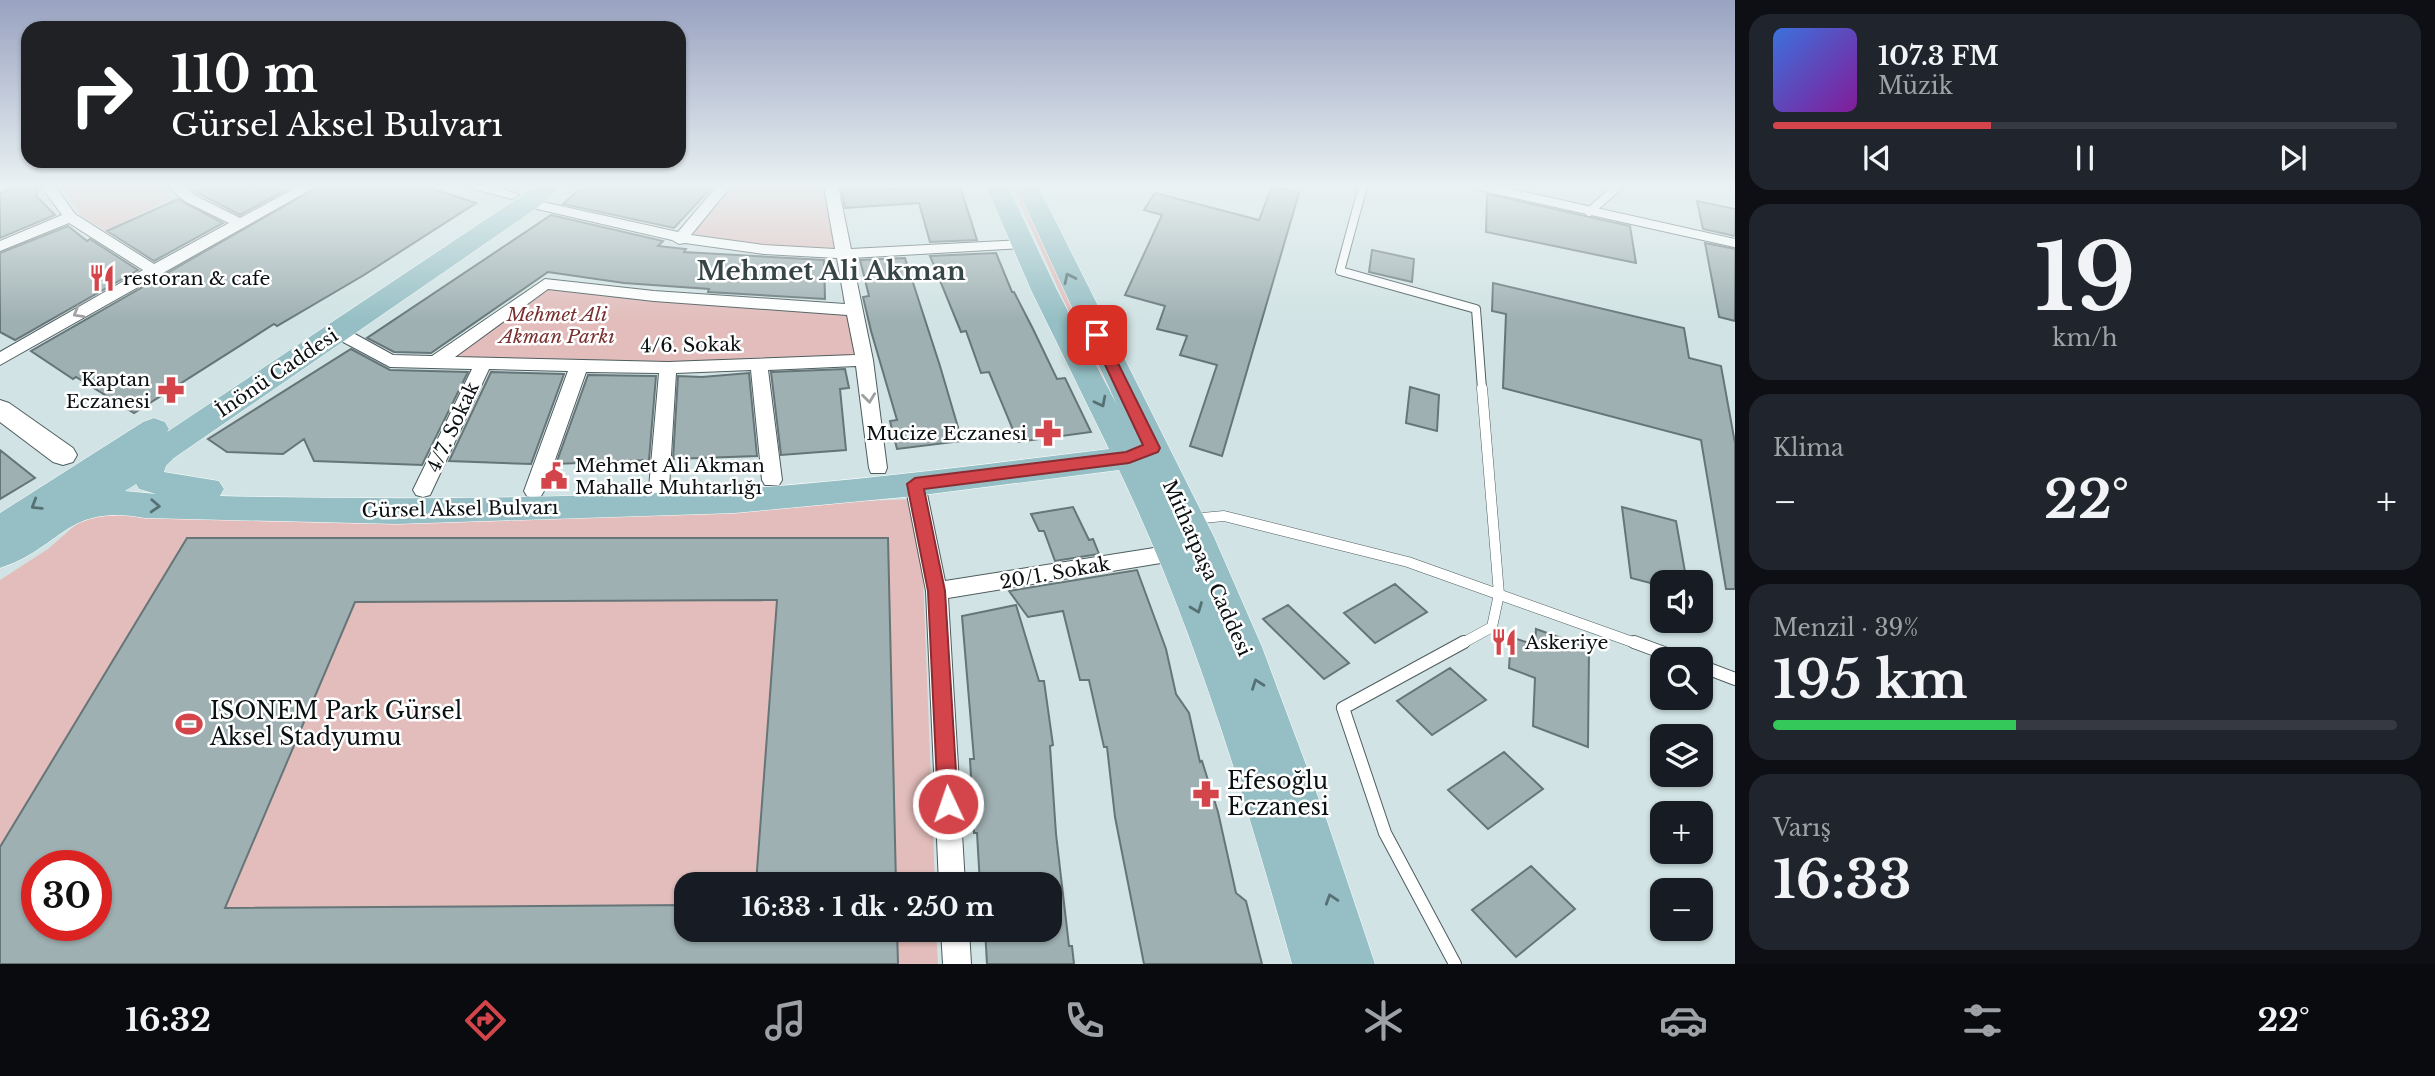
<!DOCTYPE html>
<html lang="tr">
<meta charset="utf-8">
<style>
body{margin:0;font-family:"Libre Baskerville",serif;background:#20242c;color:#f1f3f6;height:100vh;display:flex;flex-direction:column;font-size:26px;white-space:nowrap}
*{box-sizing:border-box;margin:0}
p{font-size:23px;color:#9ea1a6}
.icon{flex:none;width:38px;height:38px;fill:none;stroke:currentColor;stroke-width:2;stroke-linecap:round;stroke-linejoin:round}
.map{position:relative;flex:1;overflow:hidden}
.sheet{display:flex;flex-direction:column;gap:14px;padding:14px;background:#0d0f14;width:700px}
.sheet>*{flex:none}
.top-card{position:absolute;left:21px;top:21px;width:665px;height:147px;border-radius:21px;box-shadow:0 2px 5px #0004;background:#202124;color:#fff;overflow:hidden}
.fabs{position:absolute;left:1650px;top:570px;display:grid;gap:14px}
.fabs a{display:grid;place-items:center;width:63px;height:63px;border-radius:14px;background:#171b24;box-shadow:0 2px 5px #0004;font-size:35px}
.speed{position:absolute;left:21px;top:850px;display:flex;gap:14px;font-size:35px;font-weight:700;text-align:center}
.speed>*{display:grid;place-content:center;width:91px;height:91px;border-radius:50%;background:#171b24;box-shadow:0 2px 5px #0004;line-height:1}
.speed .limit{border:10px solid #d22;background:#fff;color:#111}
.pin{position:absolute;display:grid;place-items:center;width:60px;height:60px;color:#fff;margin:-30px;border-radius:14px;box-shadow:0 4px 10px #0006}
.me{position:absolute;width:77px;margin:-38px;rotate:357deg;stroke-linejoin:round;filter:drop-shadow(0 0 5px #0008)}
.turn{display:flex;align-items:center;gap:24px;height:147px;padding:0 35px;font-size:32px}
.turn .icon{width:91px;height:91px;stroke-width:2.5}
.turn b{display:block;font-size:49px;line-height:60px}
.big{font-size:52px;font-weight:700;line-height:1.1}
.sheet .card{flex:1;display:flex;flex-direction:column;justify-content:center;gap:10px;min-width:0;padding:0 24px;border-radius:21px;background:#20242c}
.sheet .dial{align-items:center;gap:0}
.dial b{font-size:91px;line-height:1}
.song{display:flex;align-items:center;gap:21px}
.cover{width:84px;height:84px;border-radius:10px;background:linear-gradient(135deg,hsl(220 70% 55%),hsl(290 70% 35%))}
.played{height:7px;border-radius:4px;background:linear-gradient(90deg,#d4444b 35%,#363941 35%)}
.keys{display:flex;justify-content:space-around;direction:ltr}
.heat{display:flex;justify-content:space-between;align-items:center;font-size:38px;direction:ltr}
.charge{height:10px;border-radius:5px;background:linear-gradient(90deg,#34c759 39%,#363941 0)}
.trip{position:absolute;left:674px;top:872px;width:388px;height:70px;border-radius:21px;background:#171b24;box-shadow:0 2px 5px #0004;font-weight:700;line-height:70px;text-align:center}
.tabs{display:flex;height:112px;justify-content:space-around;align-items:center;background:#090b0e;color:#9ea1a6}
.tabs .icon{width:49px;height:49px}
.tabs .active{color:#d4444b}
.tabs b{font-size:32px;color:#f1f3f6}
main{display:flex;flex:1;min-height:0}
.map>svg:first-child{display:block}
</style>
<main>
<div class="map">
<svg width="1735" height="964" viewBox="0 0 1735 964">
<rect width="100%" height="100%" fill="#d1e3e4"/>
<path fill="#e2bdbb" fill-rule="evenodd" d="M 60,186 L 156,186 L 172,198 L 106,231 L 81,216 Z
M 724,186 L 831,186 L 844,254 L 679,240 Z
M 1012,186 L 1021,186 L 1136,430 L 1124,434 Z
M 545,284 L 855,310 L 864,360 L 668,368 L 436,362 Z
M 920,499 L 935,884 L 686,884 L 686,929 L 936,929 L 938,964 L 0,964 L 0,580 L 48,549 L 103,501 L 428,515 ZM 37,866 L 96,866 L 96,926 L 37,926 Z"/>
<path fill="#9fb0b2" stroke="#667577" stroke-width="2" fill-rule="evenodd" d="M 15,186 L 37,186 L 37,197 L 55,215 L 0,238 L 0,194 Z
M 205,186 L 293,186 L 240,215 L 194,191 Z
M 319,186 L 425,186 L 476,203 L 364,275 L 277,326 L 274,324 L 134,413 L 76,377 L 73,379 L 31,351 Z
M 583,186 L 713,186 L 674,228 L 563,204 Z
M 841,186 L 886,186 L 887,189 L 960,186 L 977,240 L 930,242 L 919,203 L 845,208 Z
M 1272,186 L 1299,193 L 1222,456 L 1190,446 L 1217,365 L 1180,355 L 1187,336 L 1157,329 L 1165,306 L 1125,295 L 1162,215 L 1144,210 L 1155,193 L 1259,220 Z
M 1487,194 L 1630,226 L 1636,263 L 1486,232 Z
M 178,199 L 223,223 L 154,261 L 107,231 Z
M 1697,201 L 1735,209 L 1735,236 L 1703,229 Z
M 551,215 L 663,241 L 658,246 L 686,249 L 684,252 L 824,260 L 825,299 L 708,292 L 709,289 L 624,283 L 548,272 L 431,353 L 394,352 L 367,338 Z
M 68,226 L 87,241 L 90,239 L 138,270 L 15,340 L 0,332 L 0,253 Z
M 1705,243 L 1735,249 L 1735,321 L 1719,317 Z
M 1372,250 L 1414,259 L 1412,282 L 1369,272 Z
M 996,253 L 1012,292 L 1014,292 L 1033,329 L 1057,379 L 1065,378 L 1091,432 L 1018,442 L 989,372 L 981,373 L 966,331 L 961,332 L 930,256 Z
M 905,258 L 940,366 L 962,441 L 897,449 L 890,421 L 897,420 L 871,331 L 863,297 L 869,296 L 860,260 Z
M 1493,283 L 1684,328 L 1689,358 L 1721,366 L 1735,443 L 1735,589 L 1726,589 L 1701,440 L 1503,388 L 1506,314 L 1492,311 Z
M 351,349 L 390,370 L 468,372 L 422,465 L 314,461 L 304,439 L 283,454 L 227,452 L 208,439 Z
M 845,369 L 849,388 L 840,389 L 846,450 L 781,455 L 771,372 Z
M 491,372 L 564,374 L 531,464 L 449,461 Z
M 749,373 L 757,456 L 673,459 L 678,376 L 702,377 Z
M 588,375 L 656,376 L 649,460 L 556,464 Z
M 1410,387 L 1439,395 L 1437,431 L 1406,423 Z
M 0,450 L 35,478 L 0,499 Z
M 1073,507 L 1089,540 L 1093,539 L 1099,554 L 1055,561 L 1044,531 L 1039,531 L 1031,514 Z
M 1622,507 L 1676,521 L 1687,583 L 1662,583 L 1662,586 L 1631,578 Z
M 187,538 L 888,538 L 896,884 L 756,884 L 777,600 L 355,602 L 225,908 L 686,905 L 686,929 L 897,929 L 898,964 L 0,964 L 0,847 ZM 37,866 L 96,866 L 96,926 L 37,926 Z
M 1137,570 L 1166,649 L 1176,694 L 1189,713 L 1200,762 L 1202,761 L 1218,812 L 1236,893 L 1246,901 L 1262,964 L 1144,964 L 1115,817 L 1107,747 L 1104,747 L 1089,680 L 1080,680 L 1063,611 L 1028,617 L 1009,591 Z
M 1395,584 L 1427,612 L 1375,643 L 1344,613 Z
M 1016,605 L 1039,681 L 1044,681 L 1053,745 L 1050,746 L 1056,834 L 1069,946 L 1072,946 L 1074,964 L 987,964 L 985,929 L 1050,929 L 1050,884 L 980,884 L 977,833 L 974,833 L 970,759 L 974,759 L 962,616 Z
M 1288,605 L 1349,663 L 1324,679 L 1263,619 Z
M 1536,629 L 1589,648 L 1588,747 L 1533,726 L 1535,678 L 1509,668 L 1511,637 L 1535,645 Z
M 1450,668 L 1486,700 L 1432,735 L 1397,701 Z
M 1504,752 L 1543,789 L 1488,829 L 1448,790 Z
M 1531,866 L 1575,909 L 1516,957 L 1472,910 Z"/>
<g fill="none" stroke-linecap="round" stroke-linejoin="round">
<defs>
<path id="lane-far2" d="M 1363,186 L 1340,271 L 1476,309 L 1482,389
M 1480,186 L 1735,243
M 1589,212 L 1619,186"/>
<path id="lane-far1" d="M 1191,519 L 1224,516 L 1408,562 L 1638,644
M 1461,644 L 1492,627 L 1499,594 L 1482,388"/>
<path id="lane" d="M 1634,642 L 1683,660
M 1701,666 L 1735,679
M 1455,964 L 1385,833 L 1343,708 L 1464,642"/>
<path id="street" d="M 0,186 L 13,186 L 0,192 Z
M 41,186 L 55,186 L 75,214 L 154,264 L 229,223 L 186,202 L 167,186 L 183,186 L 196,196 L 240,218 L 299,186 L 317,186 L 0,365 L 0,352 L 143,270 L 69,223 L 0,251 L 0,241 L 62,215 Z
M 472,186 L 495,186 L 519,195 L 512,199 L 474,189 Z
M 717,186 L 731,186 L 691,235 L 764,245 L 835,249 L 824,186 L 838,186 L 851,249 L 1021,240 L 1028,244 L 1021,248 L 852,258 L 873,360 L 887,468 L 885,473 L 871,473 L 869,468 L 856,366 L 768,370 L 782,480 L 779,485 L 765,485 L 762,480 L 751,370 L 676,373 L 669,488 L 666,493 L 659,495 L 652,493 L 649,488 L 659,373 L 586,372 L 544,491 L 541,496 L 534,498 L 527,496 L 524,491 L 568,371 L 489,369 L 430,495 L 423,497 L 416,495 L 413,490 L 472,369 L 390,367 L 332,336 L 330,332 L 332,328 L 344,328 L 393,355 L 432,356 L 545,279 L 654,291 L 845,304 L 837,258 L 764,254 L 685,243 L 679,244 L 672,240 L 524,206 L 522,203 L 529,199 L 678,232 ZM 548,289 L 654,301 L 847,315 L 855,355 L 668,362 L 455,357 Z
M 915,477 L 922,479 L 925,484 L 945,581 L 1173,545 L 1180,547 L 1183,553 L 1180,559 L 1173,561 L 948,598 L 965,884 L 939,884 L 926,591 L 905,484 L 908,479 Z
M 941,929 L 969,929 L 971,964 L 943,964 Z"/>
<path id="secondary" d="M 0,400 L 9,403 L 73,448 L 77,455 L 73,462 L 63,465 L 53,462 L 0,422 Z"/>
<path id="primary" d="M 536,186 L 561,186 L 537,208 L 174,458 L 166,466 L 164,472 L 219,481 L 224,489 L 220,496 C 392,500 563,499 735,489 C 860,481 985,464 1109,449 L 1031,290 L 986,186 L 1008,186 L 1057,290 L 1117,405 L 1016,186 L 1038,186 L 1214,537 L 1262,647 L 1327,821 L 1375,964 L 1292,964 C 1244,795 1195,629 1119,470 L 915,496 L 735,513 L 397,524 L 145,518 C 66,503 62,548 0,568 L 0,513 L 143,422 L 154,418 L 165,422 L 169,429 L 167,432 ZM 136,484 L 139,489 L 156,494 L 125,491 Z"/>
</defs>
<use href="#lane-far2" stroke="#4e5d5f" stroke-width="10"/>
<use href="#lane-far1" stroke="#4e5d5f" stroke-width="11"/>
<use href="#lane" stroke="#4e5d5f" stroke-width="14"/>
<use href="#street" stroke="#4e5d5f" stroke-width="2"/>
<use href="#secondary" stroke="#4e5d5f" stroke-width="2"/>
<use href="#primary" stroke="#fff" stroke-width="1"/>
<use href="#lane-far2" stroke="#fff" stroke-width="8"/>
<use href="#lane-far1" stroke="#fff" stroke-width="10"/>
<use href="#lane" stroke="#fff" stroke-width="12"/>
<use href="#street" fill="#fff" fill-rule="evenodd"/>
<use href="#secondary" fill="#fff" fill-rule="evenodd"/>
<use href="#primary" fill="#95bfc4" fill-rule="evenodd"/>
</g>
<defs><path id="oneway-chevron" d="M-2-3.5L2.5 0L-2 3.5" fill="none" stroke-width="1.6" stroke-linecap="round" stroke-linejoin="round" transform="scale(1.75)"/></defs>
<g stroke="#567073">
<use href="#oneway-chevron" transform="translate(1069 278) rotate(-116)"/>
<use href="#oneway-chevron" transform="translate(1101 402) rotate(63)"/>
<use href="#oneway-chevron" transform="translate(36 505) rotate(148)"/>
<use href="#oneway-chevron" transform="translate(155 506) rotate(3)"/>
<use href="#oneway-chevron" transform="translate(1197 608) rotate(69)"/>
<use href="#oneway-chevron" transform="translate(1257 684) rotate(-110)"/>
<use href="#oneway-chevron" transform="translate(1331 899) rotate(-108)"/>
</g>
<g stroke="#9d9fa0">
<use href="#oneway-chevron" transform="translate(78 313) rotate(150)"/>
<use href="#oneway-chevron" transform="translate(869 398) rotate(83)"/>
</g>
<linearGradient id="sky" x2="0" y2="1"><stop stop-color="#99a2c0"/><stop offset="0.58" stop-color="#eaf2f3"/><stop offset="1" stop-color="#eaf2f3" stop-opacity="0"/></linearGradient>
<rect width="1735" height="321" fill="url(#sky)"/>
<path fill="#d4444b" stroke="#8a2c31" stroke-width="2" d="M 1097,331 L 1104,335 L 1160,448 L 1158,452 L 1129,463 L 924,489 L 945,591 L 958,804 L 955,811 L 948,814 L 941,811 L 938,804 L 928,591 L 907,484 L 915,478 L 1126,452 L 1143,445 L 1091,335 Z"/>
<defs>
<symbol id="restaurant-bare" viewBox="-9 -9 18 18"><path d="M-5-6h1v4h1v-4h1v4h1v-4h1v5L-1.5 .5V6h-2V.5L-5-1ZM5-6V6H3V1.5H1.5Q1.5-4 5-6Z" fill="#d4444b" stroke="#fff" stroke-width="2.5" paint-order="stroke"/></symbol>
<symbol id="pharmacy-bare" viewBox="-9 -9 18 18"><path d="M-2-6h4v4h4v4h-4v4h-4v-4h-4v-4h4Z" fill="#d4444b" stroke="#fff" stroke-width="2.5" paint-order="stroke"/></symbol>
<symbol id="civic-bare" viewBox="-9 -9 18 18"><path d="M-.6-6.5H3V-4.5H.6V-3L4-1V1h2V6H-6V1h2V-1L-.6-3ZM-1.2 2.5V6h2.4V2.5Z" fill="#d4444b" stroke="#fff" stroke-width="2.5" paint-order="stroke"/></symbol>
<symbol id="stadium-bare" viewBox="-9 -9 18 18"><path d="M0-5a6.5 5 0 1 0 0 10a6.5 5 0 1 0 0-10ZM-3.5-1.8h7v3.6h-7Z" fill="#d4444b" stroke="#fff" stroke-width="2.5" paint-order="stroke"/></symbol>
</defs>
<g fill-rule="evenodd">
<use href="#restaurant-bare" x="83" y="259" width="38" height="38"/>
<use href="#pharmacy-bare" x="152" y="371" width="38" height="38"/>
<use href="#pharmacy-bare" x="1029" y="414" width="38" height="38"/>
<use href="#civic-bare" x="535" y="457" width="38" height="38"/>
<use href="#restaurant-bare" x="1485" y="623" width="38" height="38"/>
<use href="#stadium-bare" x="170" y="705" width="38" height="38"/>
<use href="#pharmacy-bare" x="1187" y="775" width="38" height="38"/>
</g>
<g text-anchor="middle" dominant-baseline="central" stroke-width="5" stroke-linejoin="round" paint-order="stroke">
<g font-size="19" fill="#0a1011" stroke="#fff" text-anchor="start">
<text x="123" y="278">restoran &amp; cafe</text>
<text x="150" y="379" text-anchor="end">Kaptan<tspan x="150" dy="22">Eczanesi</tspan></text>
<text x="1027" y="433" text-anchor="end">Mucize Eczanesi</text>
<text x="575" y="465">Mehmet Ali Akman<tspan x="575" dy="22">Mahalle Muhtarlığı</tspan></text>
<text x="1525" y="642">Askeriye</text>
</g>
<g font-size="19" font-style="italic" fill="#793031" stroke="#fff">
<text x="557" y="314">Mehmet Ali<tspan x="557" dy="22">Akman Parkı</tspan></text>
</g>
<g font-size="19" fill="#0a1011" stroke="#fff">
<text transform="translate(691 345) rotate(-1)">4/6. Sokak</text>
<text transform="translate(277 373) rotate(-34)">İnönü Caddesi</text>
<text transform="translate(453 427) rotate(-65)">4/7. Sokak</text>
<text transform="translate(460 509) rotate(-1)">Gürsel Aksel Bulvarı</text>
<text transform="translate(1207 568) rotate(66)">Mithatpaşa Caddesi</text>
<text transform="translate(1055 573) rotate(-10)">20/1. Sokak</text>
</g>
<g font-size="23" fill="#0a1011" stroke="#fff" text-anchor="start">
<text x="210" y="711">ISONEM Park Gürsel<tspan x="210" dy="26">Aksel Stadyumu</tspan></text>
<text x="1227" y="781">Efesoğlu<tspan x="1227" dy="26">Eczanesi</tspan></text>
</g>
<g font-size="26" font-weight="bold" fill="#374547" stroke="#fff">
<text x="831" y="271">Mehmet Ali Akman</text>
</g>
</g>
</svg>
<div class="fabs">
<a><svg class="icon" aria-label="sound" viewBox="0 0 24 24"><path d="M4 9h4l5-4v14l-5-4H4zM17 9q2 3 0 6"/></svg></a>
<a><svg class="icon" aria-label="search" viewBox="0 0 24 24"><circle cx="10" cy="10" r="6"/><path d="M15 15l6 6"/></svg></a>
<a><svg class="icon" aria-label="layers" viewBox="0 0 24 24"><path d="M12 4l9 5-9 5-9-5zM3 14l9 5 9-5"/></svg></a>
<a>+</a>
<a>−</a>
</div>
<div class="speed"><div class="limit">30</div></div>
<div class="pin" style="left:1097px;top:335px;background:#d93025"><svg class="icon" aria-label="arrive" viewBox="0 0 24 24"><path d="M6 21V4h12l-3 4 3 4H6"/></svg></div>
<svg class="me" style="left:948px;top:804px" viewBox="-20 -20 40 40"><circle r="17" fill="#d4444b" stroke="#fff" stroke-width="3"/><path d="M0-11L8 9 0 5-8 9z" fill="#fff"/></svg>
<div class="trip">16:33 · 1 dk · 250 m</div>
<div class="top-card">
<div class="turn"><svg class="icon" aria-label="right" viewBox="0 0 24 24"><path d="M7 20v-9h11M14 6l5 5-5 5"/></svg><div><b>110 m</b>Gürsel Aksel Bulvarı</div></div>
</div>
</div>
<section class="sheet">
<div class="card">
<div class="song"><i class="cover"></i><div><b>107.3 FM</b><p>Müzik</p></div></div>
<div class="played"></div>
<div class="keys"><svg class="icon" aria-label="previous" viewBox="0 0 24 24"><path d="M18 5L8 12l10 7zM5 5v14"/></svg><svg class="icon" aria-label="pause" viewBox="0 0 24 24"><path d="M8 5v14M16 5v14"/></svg><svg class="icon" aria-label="next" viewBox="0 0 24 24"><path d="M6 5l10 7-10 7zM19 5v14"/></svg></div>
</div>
<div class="card dial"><b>19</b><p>km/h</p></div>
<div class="card"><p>Klima</p>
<div class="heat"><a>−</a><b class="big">22°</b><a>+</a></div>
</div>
<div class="card"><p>Menzil · 39%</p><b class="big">195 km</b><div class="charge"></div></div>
<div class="card"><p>Varış</p><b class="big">16:33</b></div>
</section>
</main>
<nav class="tabs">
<b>16:32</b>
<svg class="icon active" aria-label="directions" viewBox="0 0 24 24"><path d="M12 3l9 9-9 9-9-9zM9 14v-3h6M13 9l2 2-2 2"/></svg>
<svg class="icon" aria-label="music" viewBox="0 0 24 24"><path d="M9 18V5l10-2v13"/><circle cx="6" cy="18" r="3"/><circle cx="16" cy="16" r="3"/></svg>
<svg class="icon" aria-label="phone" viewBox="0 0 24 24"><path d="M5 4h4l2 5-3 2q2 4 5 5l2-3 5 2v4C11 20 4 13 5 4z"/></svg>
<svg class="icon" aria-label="climate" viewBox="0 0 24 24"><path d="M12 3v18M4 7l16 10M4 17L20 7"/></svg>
<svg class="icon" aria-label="car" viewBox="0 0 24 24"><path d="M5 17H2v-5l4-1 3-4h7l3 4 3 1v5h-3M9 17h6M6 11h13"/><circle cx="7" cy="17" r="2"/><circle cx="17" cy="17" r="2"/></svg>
<svg class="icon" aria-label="filters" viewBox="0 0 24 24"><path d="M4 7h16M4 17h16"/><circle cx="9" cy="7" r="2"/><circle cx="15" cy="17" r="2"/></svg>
<b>22°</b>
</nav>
